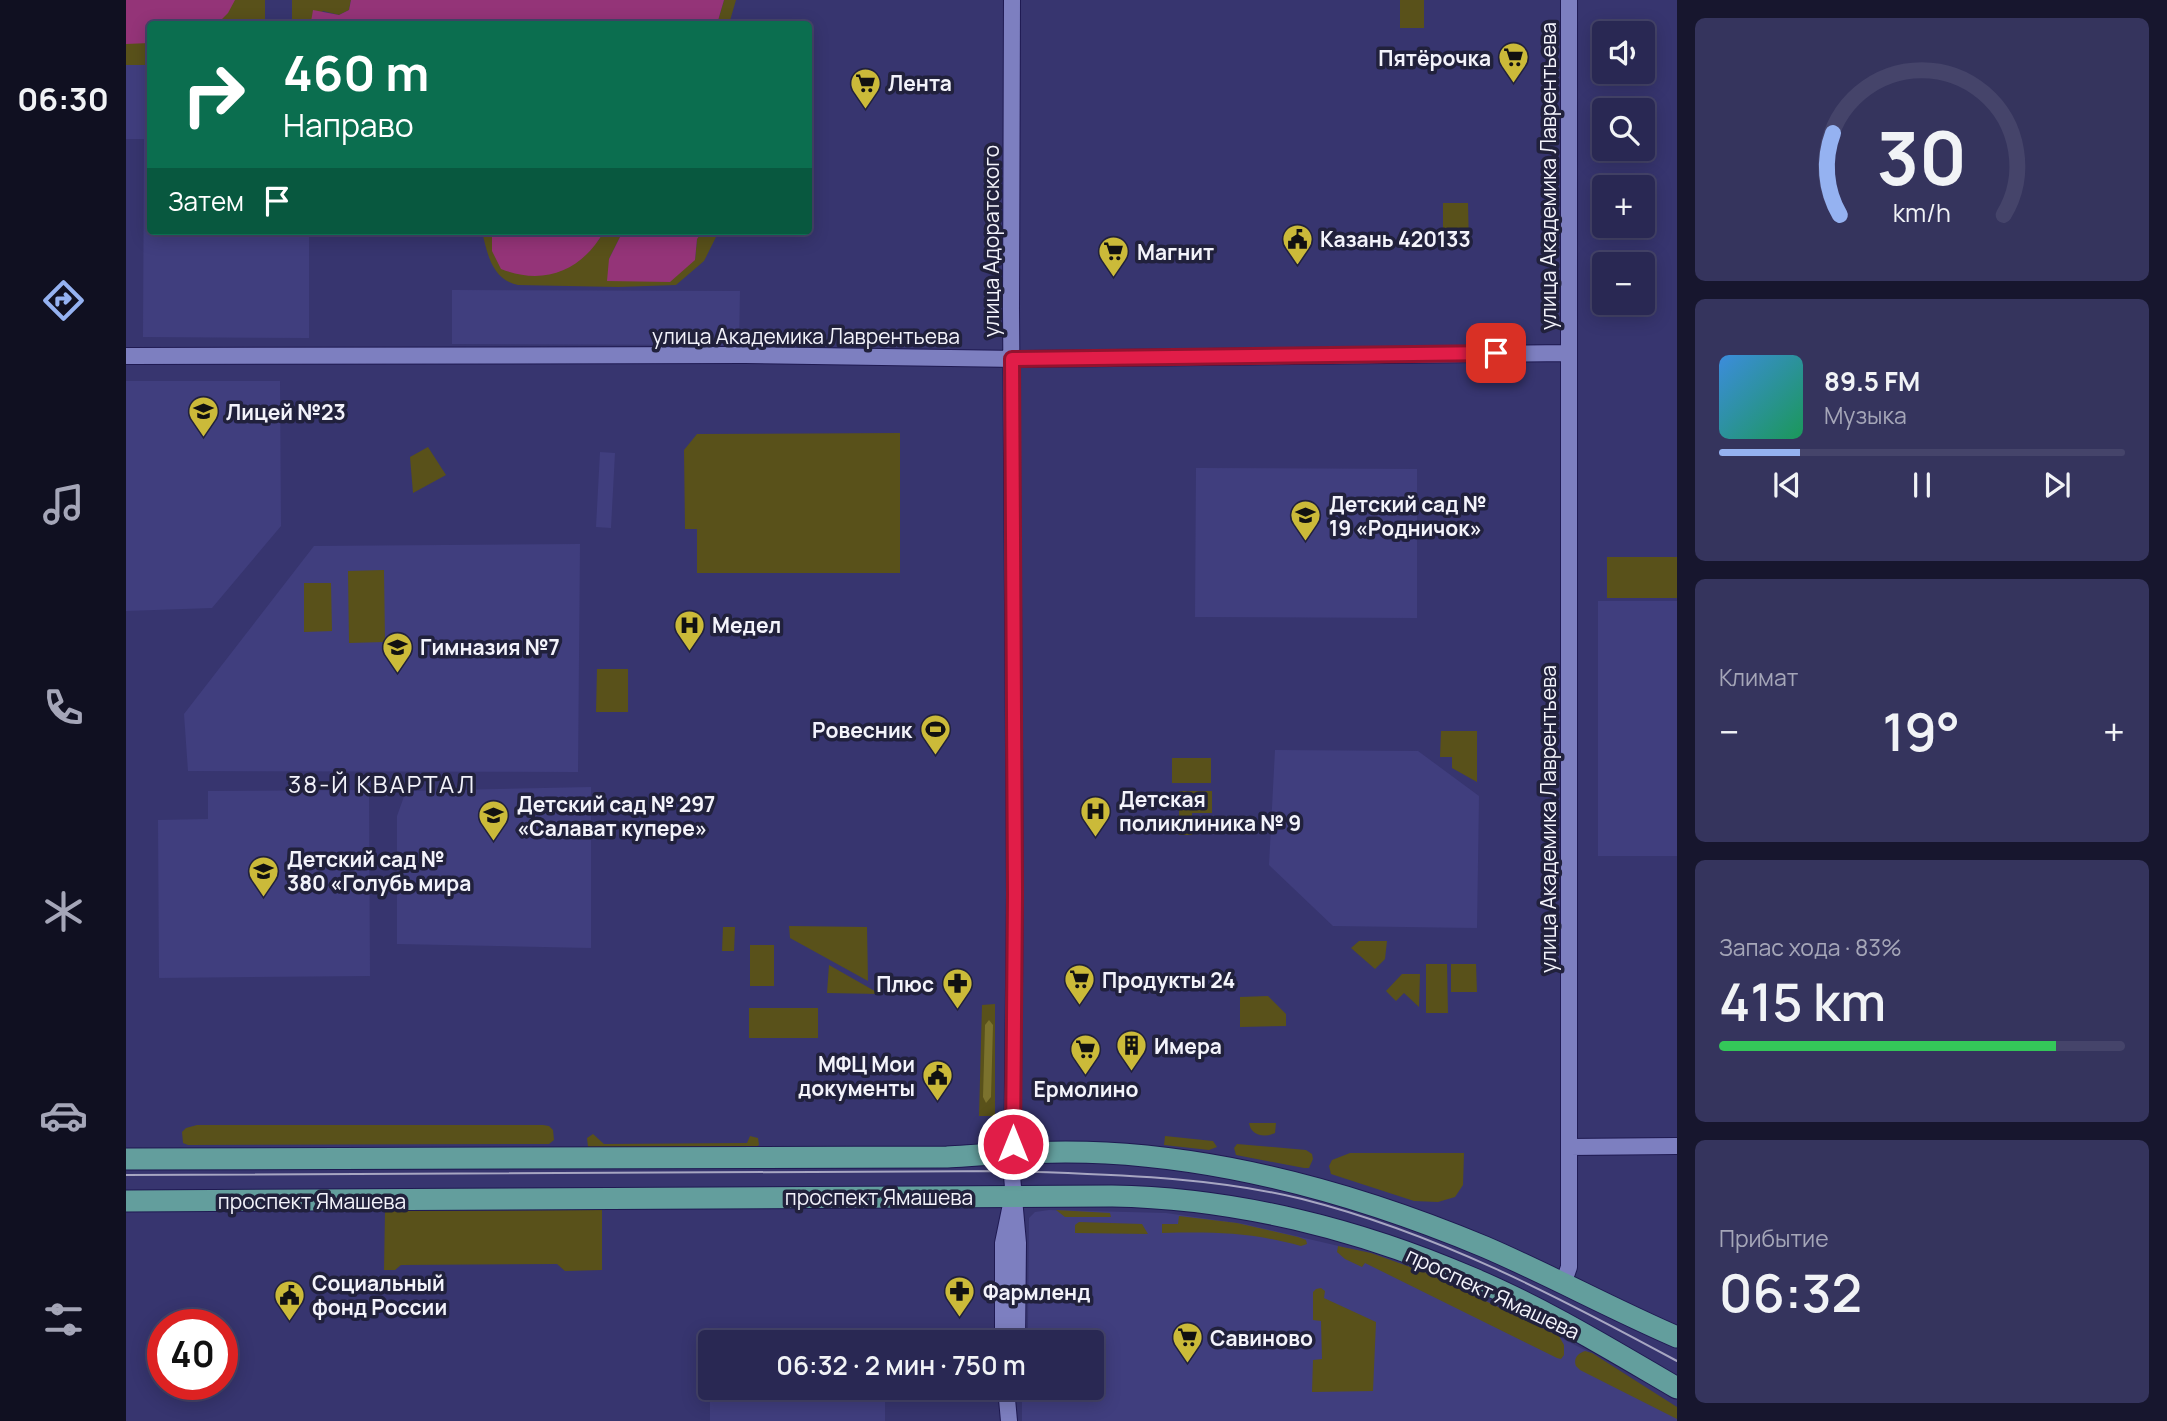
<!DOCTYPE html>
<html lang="ru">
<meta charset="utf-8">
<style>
body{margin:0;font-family:Manrope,sans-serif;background:#35345d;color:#f1f3f6;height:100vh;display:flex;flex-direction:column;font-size:26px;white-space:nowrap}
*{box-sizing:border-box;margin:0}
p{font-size:23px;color:#a5a6b8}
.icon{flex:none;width:38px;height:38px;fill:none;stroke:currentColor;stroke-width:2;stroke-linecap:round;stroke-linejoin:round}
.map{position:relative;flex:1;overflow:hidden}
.drawer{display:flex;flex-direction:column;gap:18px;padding:18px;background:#17162e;width:490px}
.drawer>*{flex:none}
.guide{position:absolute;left:21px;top:21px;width:665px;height:214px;border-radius:7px;box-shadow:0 4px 18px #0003,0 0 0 2px #45446a;background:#0b6e4f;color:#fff;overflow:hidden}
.buttons{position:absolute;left:1466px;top:21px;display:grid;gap:14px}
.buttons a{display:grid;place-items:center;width:63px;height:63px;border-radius:7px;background:#292853;box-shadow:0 4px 18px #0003,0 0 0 2px #45446a;font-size:35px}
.speed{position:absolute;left:21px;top:1309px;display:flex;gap:14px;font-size:35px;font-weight:700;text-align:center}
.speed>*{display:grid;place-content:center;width:91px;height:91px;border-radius:50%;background:#292853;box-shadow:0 4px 18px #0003,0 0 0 2px #45446a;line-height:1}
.speed .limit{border:10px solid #d22;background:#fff;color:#111}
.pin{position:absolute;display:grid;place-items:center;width:60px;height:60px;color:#fff;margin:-30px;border-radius:14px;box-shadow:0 4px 10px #0006}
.me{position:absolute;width:77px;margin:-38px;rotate:0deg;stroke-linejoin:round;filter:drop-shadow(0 0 5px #0008)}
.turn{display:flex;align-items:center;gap:24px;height:147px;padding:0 21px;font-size:32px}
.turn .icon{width:91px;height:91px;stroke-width:2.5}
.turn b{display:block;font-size:49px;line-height:60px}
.then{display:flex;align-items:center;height:66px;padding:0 21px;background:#0003;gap:14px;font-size:26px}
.big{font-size:52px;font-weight:600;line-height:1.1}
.drawer .card{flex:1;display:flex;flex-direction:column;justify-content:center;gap:10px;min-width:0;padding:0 24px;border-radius:10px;background:#35345d}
.drawer .dial{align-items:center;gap:0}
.dial svg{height:182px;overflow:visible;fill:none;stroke:#45446a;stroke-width:7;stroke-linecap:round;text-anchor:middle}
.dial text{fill:#f1f3f6;stroke:none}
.song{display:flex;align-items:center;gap:21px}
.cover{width:84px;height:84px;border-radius:10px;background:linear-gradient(135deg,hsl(210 70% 55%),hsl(150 70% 35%))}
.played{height:7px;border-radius:4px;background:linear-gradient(90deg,#95b2f1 20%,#45446a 20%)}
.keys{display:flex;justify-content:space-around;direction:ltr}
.heat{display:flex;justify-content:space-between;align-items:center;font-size:38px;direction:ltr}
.charge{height:10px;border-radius:5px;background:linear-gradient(90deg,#34c759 83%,#45446a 0)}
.trip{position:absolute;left:572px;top:1330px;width:406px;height:70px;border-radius:7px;background:#292853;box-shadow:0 4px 18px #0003,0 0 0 2px #45446a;font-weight:600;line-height:70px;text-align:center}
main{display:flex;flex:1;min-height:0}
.tab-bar{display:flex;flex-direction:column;width:126px;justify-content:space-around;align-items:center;background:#101021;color:#a5a6b8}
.tab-bar .icon{width:49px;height:49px}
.tab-bar .on{color:#95b2f1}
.tab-bar b{font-size:32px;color:#f1f3f6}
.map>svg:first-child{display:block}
</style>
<main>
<nav class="tab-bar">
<b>06:30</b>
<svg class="icon on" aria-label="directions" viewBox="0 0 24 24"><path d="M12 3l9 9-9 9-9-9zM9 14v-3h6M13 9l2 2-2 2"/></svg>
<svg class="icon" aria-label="music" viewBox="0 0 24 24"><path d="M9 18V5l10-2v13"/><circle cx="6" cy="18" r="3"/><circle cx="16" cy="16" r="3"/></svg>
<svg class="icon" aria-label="phone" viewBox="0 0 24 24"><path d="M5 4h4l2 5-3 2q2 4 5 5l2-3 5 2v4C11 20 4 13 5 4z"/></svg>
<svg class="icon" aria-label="climate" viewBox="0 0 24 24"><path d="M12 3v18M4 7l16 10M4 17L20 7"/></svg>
<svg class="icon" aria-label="car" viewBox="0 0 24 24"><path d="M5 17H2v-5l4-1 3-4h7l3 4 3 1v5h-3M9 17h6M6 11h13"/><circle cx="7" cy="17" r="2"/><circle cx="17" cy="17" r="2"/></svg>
<svg class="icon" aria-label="filters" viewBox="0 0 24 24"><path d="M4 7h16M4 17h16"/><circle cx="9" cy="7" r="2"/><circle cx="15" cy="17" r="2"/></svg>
</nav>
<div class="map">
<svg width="1551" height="1421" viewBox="0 0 1551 1421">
<rect width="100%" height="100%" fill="#37356f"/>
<path fill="#403e7e" d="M 0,60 L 24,61 L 24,231 L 183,231 L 183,338 L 17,337 L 18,139 L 0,139 Z
M 326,290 L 614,291 L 613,345 L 326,344 Z
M 0,381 L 154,381 L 155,526 L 86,608 L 0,611 Z
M 474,452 L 489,453 L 485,528 L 470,527 Z
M 1070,468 L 1291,469 L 1291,618 L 1069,617 Z
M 454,544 L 452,772 L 62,771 L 58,714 L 188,546 Z
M 1472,601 L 1551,601 L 1551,856 L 1472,856 Z
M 1149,750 L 1292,751 L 1353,796 L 1351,928 L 1207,926 L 1143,865 Z
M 465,787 L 465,948 L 271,944 L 271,816 L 280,791 Z
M 243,790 L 244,976 L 33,978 L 32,820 L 82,819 L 82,791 Z
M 923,1210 L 1040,1213 L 1118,1224 L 1234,1251 L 1343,1292 L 1461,1351 L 1551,1408 L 1551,1421 L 896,1421 L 896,1388 L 966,1388 L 966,1342 L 899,1342 L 902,1328 L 903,1218 L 909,1212 Z
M 584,1395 L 759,1396 L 759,1421 L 584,1421 Z"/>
<path fill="#59511a" d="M 0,0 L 139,0 L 139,24 L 24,24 L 24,65 L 0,65 Z
M 166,0 L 225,0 L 223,10 L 213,15 L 197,11 L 185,22 L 188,24 L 166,24 Z
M 598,0 L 610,0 L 603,24 L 591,24 Z
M 1274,0 L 1298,0 L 1298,28 L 1274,28 Z
M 1317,203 L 1342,203 L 1343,248 L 1317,248 Z
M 356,231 L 366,231 L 366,251 L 472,241 L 478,231 L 497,231 L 483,259 L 569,260 L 571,239 L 577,231 L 593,231 L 578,261 L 550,285 L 492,287 L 392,285 C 366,280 361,253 356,231 Z
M 774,433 L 774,573 L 571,573 L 571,529 L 559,529 L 558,450 L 571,434 Z
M 302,447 L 320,475 L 287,493 L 284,457 Z
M 1481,557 L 1551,557 L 1551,598 L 1481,598 Z
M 258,570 L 259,642 L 223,643 L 222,571 Z
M 178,583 L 205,583 L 206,631 L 178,632 Z
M 471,669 L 502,669 L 502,712 L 470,712 Z
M 1315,731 L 1351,731 L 1351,782 L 1326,768 L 1326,757 L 1314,757 Z
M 1046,758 L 1085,758 L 1085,783 L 1046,783 Z
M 1053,791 L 1086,791 L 1086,813 L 1066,813 L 1066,835 L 1053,835 Z
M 663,926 L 741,927 L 742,981 L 664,938 Z
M 597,927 L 609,927 L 608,951 L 596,951 Z
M 1233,941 L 1261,941 L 1259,959 L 1249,969 L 1225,948 Z
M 624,945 L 648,945 L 648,986 L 624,986 Z
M 1300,964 L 1321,964 L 1322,1013 L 1300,1013 Z
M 1325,964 L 1350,964 L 1351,992 L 1325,992 Z
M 703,965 L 754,994 L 701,993 Z
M 1276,974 L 1294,974 L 1293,1007 L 1278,993 L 1270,1001 L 1260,991 Z
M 1142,996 L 1160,1014 L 1160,1026 L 1114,1027 L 1114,997 Z
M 869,1004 L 869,1116 L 853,1116 L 856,1005 Z
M 623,1008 L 692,1008 L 692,1038 L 623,1038 Z
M 1123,1123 L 1150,1123 L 1149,1133 C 1139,1138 1125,1136 1123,1123 Z
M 71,1125 L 417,1125 L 423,1126 L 427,1130 L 428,1140 L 423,1144 L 62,1145 L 57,1143 L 56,1132 L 60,1128 Z
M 467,1134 L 478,1144 L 621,1143 L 624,1136 L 632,1138 L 633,1145 L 628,1148 L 462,1147 L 461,1138 Z
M 1039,1136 L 1087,1141 L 1091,1147 L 1083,1150 L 1038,1145 Z
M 1111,1144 L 1180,1150 L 1186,1154 L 1187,1159 L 1183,1168 L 1178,1168 L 1110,1155 L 1108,1148 Z
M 1224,1153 L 1338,1153 L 1337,1185 L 1329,1197 L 1312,1202 L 1288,1201 L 1205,1174 L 1203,1166 L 1206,1160 Z
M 476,1210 L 476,1270 L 439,1271 L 431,1264 L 275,1265 L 269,1270 L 258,1270 L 259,1211 Z
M 930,1210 L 984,1213 L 985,1217 L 939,1217 Z
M 1053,1216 L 1111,1223 L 1172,1237 L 1180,1240 L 1181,1244 L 1175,1246 C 1124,1232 1088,1232 1036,1233 L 1036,1224 L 1052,1224 Z
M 953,1222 L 1016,1224 L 1022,1234 L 949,1233 L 949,1225 Z
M 1212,1246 L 1245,1253 L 1301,1273 L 1433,1336 L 1438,1345 L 1438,1355 L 1435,1359 L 1431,1358 L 1239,1263 L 1236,1267 L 1219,1259 L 1211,1252 Z
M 1195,1288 L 1199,1291 L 1198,1298 L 1250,1322 L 1247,1391 L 1186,1392 L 1187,1360 L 1196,1359 L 1195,1321 L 1187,1320 L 1187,1292 L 1190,1289 Z
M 1459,1351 L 1466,1353 L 1551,1407 L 1551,1419 L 1454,1370 L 1450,1366 C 1447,1359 1452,1353 1459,1351 Z"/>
<path fill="#7b722d" d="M 863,1020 L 867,1025 L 865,1097 L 860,1103 L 857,1097 L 859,1025 Z"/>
<path fill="#943478" d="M 0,0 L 109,0 L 102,13 L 92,23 L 82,20 L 72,24 L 24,24 L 24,43 L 0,44 Z
M 225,0 L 598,0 L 591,24 L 188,24 L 185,22 L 187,10 L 213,15 L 223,10 Z
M 366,231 L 478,231 C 456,271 418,286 375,269 L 366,251 Z
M 497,231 L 577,231 L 571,239 L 569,260 L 544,282 L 481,281 L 483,259 Z"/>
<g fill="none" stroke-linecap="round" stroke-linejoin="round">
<defs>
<path id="minor" d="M 886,0 L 885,309 L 889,894 L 886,1176 L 892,1243 L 891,1342
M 0,356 L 619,355 L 900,359 L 1443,353
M 1443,1147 L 1551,1146
M 1437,1284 L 1443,1267 L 1443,0
M 877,1342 L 877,1243 L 884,1209
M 880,1388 L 883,1421"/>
<path id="major" d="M 0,1159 L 821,1157 C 874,1154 926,1150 980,1153 C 1109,1160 1239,1197 1359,1247 C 1424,1275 1486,1309 1551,1337
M 0,1201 L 986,1196 C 1109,1198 1233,1229 1346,1278 C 1417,1308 1484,1349 1551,1388"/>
</defs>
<use href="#minor" stroke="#1f1a52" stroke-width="18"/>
<use href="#major" stroke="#1f1a52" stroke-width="23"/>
<use href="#minor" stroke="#7d7fc0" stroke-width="16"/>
<use href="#major" stroke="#639e9d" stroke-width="21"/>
<path stroke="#a7a6c2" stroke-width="2" d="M 0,1175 L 886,1171 C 983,1175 1081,1176 1176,1199 C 1310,1233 1431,1296 1551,1361"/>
</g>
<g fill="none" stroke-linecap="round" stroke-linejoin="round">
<defs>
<path id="route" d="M 887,1144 L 889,894 L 886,359 L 1370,353"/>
</defs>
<use href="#route" stroke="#92132f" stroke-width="18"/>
<use href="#route" stroke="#e11d48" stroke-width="12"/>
</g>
<defs>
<symbol id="supermarket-pin" viewBox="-11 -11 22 30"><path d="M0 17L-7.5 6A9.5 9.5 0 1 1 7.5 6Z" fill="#cbba39" stroke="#21213c"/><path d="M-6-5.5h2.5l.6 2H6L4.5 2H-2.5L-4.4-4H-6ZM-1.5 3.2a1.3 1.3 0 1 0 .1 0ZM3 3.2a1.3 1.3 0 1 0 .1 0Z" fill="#111"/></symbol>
<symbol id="civic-pin" viewBox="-11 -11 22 30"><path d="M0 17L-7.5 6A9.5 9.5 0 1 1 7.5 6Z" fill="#cbba39" stroke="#21213c"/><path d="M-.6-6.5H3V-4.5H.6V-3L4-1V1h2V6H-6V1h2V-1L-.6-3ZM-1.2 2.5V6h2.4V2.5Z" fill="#111"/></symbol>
<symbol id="school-pin" viewBox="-11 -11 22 30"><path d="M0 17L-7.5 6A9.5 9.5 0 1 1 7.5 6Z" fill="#cbba39" stroke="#21213c"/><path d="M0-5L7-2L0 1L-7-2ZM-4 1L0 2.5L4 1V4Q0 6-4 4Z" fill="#111"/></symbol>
<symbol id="hospital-pin" viewBox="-11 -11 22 30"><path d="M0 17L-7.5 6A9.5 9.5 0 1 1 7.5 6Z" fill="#cbba39" stroke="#21213c"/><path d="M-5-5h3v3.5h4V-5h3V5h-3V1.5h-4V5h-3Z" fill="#111"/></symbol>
<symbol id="stadium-pin" viewBox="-11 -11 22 30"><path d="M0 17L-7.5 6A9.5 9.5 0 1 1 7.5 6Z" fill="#cbba39" stroke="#21213c"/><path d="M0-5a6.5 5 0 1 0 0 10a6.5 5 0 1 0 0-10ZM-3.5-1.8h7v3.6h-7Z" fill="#111"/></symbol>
<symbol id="pharmacy-pin" viewBox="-11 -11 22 30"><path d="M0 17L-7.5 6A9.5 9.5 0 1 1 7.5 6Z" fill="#cbba39" stroke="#21213c"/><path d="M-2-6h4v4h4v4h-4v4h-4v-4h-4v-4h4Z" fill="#111"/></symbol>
<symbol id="building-pin" viewBox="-11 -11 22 30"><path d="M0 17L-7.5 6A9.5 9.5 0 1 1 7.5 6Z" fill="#cbba39" stroke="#21213c"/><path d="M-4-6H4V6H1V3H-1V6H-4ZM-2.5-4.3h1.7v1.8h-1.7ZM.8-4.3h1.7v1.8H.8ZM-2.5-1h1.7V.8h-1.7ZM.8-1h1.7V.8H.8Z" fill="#111"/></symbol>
</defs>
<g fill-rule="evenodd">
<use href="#supermarket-pin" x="1370" y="40" width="35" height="47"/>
<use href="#supermarket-pin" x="722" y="66" width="35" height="47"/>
<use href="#civic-pin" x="1154" y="222" width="35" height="47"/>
<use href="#supermarket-pin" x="970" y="234" width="35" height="47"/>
<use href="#school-pin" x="60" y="394" width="35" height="47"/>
<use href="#school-pin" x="1162" y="498" width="35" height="47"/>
<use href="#hospital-pin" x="546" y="608" width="35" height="47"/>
<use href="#school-pin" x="254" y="630" width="35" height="47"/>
<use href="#stadium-pin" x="792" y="712" width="35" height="47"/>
<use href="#hospital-pin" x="952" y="794" width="35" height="47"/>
<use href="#school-pin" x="350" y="798" width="35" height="47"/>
<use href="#school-pin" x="120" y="854" width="35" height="47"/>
<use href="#supermarket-pin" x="936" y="962" width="35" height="47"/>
<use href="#pharmacy-pin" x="814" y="966" width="35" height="47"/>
<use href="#building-pin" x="988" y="1028" width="35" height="47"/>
<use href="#supermarket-pin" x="942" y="1032" width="35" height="47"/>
<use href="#civic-pin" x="794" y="1058" width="35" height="47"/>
<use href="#pharmacy-pin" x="816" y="1274" width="35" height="47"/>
<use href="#civic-pin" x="146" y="1278" width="35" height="47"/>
<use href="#supermarket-pin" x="1044" y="1320" width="35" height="47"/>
</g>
<g text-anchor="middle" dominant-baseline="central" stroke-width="7" stroke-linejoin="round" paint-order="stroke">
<g font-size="21" font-weight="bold" fill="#f3f3fb" stroke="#21213c" text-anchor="start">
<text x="1365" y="58" text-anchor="end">Пятёрочка</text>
<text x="762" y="83">Лента</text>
<text x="1194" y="239">Казань 420133</text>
<text x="1011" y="252">Магнит</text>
<text x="100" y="412">Лицей №23</text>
<text x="1203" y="504">Детский сад №<tspan x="1203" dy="24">19 «Родничок»</tspan></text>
<text x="586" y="625">Медел</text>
<text x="294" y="647">Гимназия №7</text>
<text x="786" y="730" text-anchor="end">Ровесник</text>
<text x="993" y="799">Детская<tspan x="993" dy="24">поликлиника № 9</tspan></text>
<text x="391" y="804">Детский сад № 297<tspan x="391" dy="24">«Салават купере»</tspan></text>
<text x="161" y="859">Детский сад №<tspan x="161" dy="24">380 «Голубь мира</tspan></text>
<text x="976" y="980">Продукты 24</text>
<text x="808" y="984" text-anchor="end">Плюс</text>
<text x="1028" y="1046">Имера</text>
<text x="789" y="1064" text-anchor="end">МФЦ Мои<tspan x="789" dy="24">документы</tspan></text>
<text x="960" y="1089" text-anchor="middle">Ермолино</text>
<text x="186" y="1283">Социальный<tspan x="186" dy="24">фонд России</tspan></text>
<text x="857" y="1292">Фармленд</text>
<text x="1084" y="1338">Савиново</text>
</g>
<g font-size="21" fill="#f3f3fb" stroke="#21213c">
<text transform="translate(1422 176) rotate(-90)">улица Академика Лаврентьева</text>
<text transform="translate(865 241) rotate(-90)">улица Адоратского</text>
<text x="680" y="336">улица Академика Лаврентьева</text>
<text transform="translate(1422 819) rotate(-90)">улица Академика Лаврентьева</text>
<text x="753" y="1197">проспект Ямашева</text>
<text x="186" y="1201">проспект Ямашева</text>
<text transform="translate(1367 1293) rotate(25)">проспект Ямашева</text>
</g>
<g font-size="24" letter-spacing="2" fill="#f3f3fb" stroke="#21213c">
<text x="256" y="783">38-Й КВАРТАЛ</text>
</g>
</g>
</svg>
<div class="buttons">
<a><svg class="icon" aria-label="sound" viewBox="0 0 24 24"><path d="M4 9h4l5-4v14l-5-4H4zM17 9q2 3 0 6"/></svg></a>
<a><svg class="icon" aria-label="search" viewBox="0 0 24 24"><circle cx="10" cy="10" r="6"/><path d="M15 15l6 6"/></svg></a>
<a>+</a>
<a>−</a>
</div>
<div class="speed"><div class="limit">40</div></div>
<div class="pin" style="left:1370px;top:353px;background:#d93025"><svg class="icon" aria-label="arrive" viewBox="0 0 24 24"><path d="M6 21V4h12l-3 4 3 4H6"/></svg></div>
<svg class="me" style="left:887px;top:1144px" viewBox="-20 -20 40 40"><circle r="17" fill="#e11d48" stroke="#fff" stroke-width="3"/><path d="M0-11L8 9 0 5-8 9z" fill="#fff"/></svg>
<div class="trip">06:32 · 2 мин · 750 m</div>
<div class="guide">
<div class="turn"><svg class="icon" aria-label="right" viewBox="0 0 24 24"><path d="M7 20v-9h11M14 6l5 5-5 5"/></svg><div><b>460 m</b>Направо</div></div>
<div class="then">Затем<svg class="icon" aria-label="arrive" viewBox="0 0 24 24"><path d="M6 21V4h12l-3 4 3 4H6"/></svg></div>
</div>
</div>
<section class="drawer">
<div class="card dial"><svg viewBox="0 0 100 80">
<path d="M14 69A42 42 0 1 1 86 69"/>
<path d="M14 69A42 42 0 0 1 11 33" stroke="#95b2f1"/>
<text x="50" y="56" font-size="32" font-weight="700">30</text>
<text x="50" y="72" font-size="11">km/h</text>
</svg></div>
<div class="card">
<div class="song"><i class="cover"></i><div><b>89.5 FM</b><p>Музыка</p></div></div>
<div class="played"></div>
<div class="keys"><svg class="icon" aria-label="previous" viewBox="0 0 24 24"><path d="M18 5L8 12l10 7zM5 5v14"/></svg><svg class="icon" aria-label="pause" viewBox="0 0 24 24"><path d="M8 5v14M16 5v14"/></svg><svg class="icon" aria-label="next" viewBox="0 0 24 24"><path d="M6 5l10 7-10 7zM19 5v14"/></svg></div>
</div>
<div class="card"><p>Климат</p>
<div class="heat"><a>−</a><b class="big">19°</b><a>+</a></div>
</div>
<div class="card"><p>Запас хода · 83%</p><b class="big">415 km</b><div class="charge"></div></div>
<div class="card"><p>Прибытие</p><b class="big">06:32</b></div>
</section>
</main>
